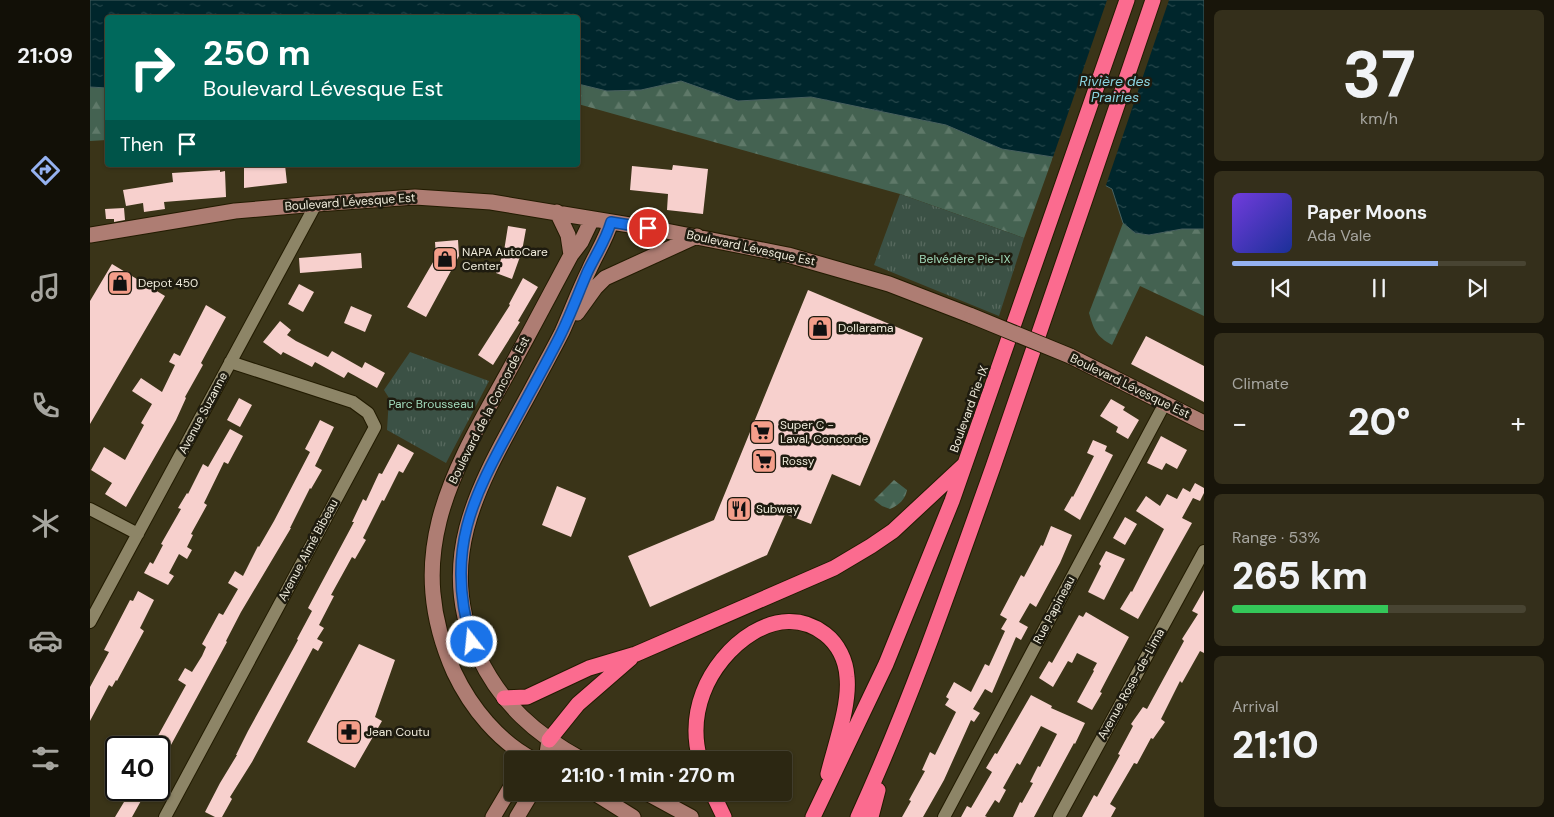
<!DOCTYPE html>
<meta charset="utf-8">
<style>
body{margin:0;font-family:"DM Sans",sans-serif;background:#342f1b;color:#f1f3f6;height:100vh;display:flex;flex-direction:column;font-size:19px;white-space:nowrap}
*{box-sizing:border-box;margin:0}
p{font-size:16px;color:#a6a59f}
.icon{flex:none;width:28px;height:28px;fill:none;stroke:currentColor;stroke-width:2;stroke-linecap:round;stroke-linejoin:round}
.map{position:relative;flex:1;overflow:hidden}
.side{display:flex;flex-direction:column;gap:10px;padding:10px;background:#18150a;width:350px}
.side>*{flex:none}
.guide{position:absolute;left:15px;top:15px;width:475px;height:152px;border-radius:5px;box-shadow:0 1px 4px #0004,0 0 0 1px #484432;background:#00695c;color:#fff;overflow:hidden}
.speed{position:absolute;left:15px;top:736px;display:flex;gap:10px;font-size:25px;font-weight:700;text-align:center}
.speed>*{display:grid;place-content:center;width:65px;height:65px;border-radius:50%;background:#2c2712;box-shadow:0 1px 4px #0004,0 0 0 1px #484432;line-height:1}
.speed .limit{border:2px solid #111;border-radius:8px;background:#fff;color:#111}
.pin{position:absolute;display:grid;place-items:center;width:42px;height:42px;color:#fff;margin:-21px;border:2px solid #fff;border-radius:50%;box-shadow:0 1px 5px #0007}
.me{position:absolute;width:55px;margin:-28px;rotate:344deg;stroke-linejoin:round;filter:drop-shadow(0 0 4px #0008)}
.turn{display:flex;align-items:center;gap:18px;height:105px;padding:0 15px;font-size:22px}
.turn .icon{width:65px;height:65px;stroke-width:2.5}
.turn b{display:block;font-size:35px;line-height:42px}
.then{display:flex;align-items:center;height:48px;padding:0 15px;background:#0003;gap:10px;font-size:19px}
.big{font-size:38px;font-weight:800;line-height:1.1}
.side .card{flex:1;display:flex;flex-direction:column;justify-content:center;gap:8px;min-width:0;padding:0 18px;border-radius:8px;background:#342f1b}
.side .dial{align-items:center;gap:0}
.dial b{font-size:65px;line-height:1}
.song{display:flex;align-items:center;gap:15px}
.cover{width:60px;height:60px;border-radius:8px;background:linear-gradient(135deg,hsl(260 70% 55%),hsl(230 70% 35%))}
.played{height:5px;border-radius:2px;background:linear-gradient(90deg,#95b2f1 70%,#484432 70%)}
.keys{display:flex;justify-content:space-around;direction:ltr}
.heat{display:flex;justify-content:space-between;align-items:center;font-size:28px;direction:ltr}
.charge{height:8px;border-radius:4px;background:linear-gradient(90deg,#34c759 53%,#484432 0)}
.trip{position:absolute;left:414px;top:751px;width:288px;height:50px;border-radius:5px;background:#2c2712;box-shadow:0 1px 4px #0004,0 0 0 1px #484432;font-weight:800;line-height:50px;text-align:center}
main{display:flex;flex:1;min-height:0}
.tabs{display:flex;flex-direction:column;width:90px;justify-content:space-around;align-items:center;background:#121007;color:#a6a59f}
.tabs .icon{width:35px;height:35px}
.tabs .active{color:#95b2f1}
.tabs b{font-size:22px;color:#f1f3f6}
.map>svg:first-child{display:block}
</style>
<main>
<nav class="tabs">
<b>21:09</b>
<svg class="icon active" aria-label="directions" viewBox="0 0 24 24"><path d="M12 3l9 9-9 9-9-9zM9 14v-3h6M13 9l2 2-2 2"/></svg>
<svg class="icon" aria-label="music" viewBox="0 0 24 24"><path d="M9 18V5l10-2v13"/><circle cx="6" cy="18" r="3"/><circle cx="16" cy="16" r="3"/></svg>
<svg class="icon" aria-label="phone" viewBox="0 0 24 24"><path d="M5 4h4l2 5-3 2q2 4 5 5l2-3 5 2v4C11 20 4 13 5 4z"/></svg>
<svg class="icon" aria-label="climate" viewBox="0 0 24 24"><path d="M12 3v18M4 7l16 10M4 17L20 7"/></svg>
<svg class="icon" aria-label="car" viewBox="0 0 24 24"><path d="M5 17H2v-5l4-1 3-4h7l3 4 3 1v5h-3M9 17h6M6 11h13"/><circle cx="7" cy="17" r="2"/><circle cx="17" cy="17" r="2"/></svg>
<svg class="icon" aria-label="filters" viewBox="0 0 24 24"><path d="M4 7h16M4 17h16"/><circle cx="9" cy="7" r="2"/><circle cx="15" cy="17" r="2"/></svg>
</nav>
<div class="map">
<svg width="1114" height="817" viewBox="0 0 1114 817">
<defs>
<pattern id="forest-firs" width="22" height="20" patternUnits="userSpaceOnUse" patternTransform="scale(1.25)"><rect width="22" height="20" fill="#446251"/><path d="M5 1l3.5 6h-7zM16 11l3.5 6h-7z" fill="#5f7969"/></pattern>
<pattern id="park-tufts" width="24" height="20" patternUnits="userSpaceOnUse" patternTransform="scale(1.25)"><rect width="24" height="20" fill="#3b5145"/><path d="M3 7l-1-3M5 7V3M7 7l1-3M15 17l-1-3M17 17v-4M19 17l1-3" fill="none" stroke="#586a5f"/></pattern>
<pattern id="water-ripples" width="26" height="14" patternUnits="userSpaceOnUse" patternTransform="scale(1.25)"><rect width="26" height="14" fill="#00262c"/><path d="M2 4q2-2 4 0t4 0M15 11q2-2 4 0t4 0" fill="none" stroke="#26464a"/></pattern>
</defs>
<rect width="100%" height="100%" fill="#3a3418"/>
<path fill="url(#forest-firs)" d="M 591,81 L 648,101 L 721,97 L 856,125 L 912,149 L 963,157 L 934,238 L 810,194 L 488,104 L 488,84 L 517,91 L 551,90 Z
M 0,87 L 17,88 L 17,140 L 0,141 Z
M 1033,223 L 1045,233 L 1059,235 L 1092,229 L 1114,229 L 1114,316 L 1050,286 L 1022,345 C 1006,336 1004,330 999,313 Z
M 804,480 L 817,490 C 815,500 809,505 800,509 L 792,506 L 784,500 Z"/>
<path fill="url(#park-tufts)" d="M 810,194 L 934,238 L 909,316 L 784,265 Z
M 320,352 L 399,381 L 356,463 L 297,430 L 299,398 L 294,390 Z"/>
<path fill="url(#water-ripples)" stroke="#486160" d="M 0,0 L 1114,0 L 1114,229 L 1092,229 L 1059,235 L 1045,233 L 1033,223 L 1022,189 L 963,157 L 912,149 L 856,125 L 721,97 L 648,101 L 591,81 L 551,90 L 517,91 L 488,84 L 488,18 L 18,18 L 17,88 L 0,87 Z"/>
<path fill="#3a3418" d="M 1017,0 L 1079,0 L 1015,188 L 962,160 Z"/>
<path fill="#f7d0cd" d="M 195,165 L 197,183 L 154,188 L 154,166 Z
M 583,165 L 618,169 L 613,214 L 577,210 L 578,194 L 540,190 L 542,166 L 582,170 Z
M 130,170 L 130,172 L 135,171 L 136,197 L 74,202 L 75,209 L 54,212 L 53,203 L 36,206 L 33,190 L 83,182 L 82,173 Z
M 34,208 L 35,220 L 24,222 L 24,219 L 16,219 L 15,209 Z
M 418,226 L 436,229 L 432,251 L 422,279 L 406,273 L 414,251 Z
M 368,240 L 369,256 L 336,317 L 317,307 L 346,257 L 345,242 Z
M 271,253 L 272,268 L 210,273 L 209,258 Z
M 22,264 L 75,296 L 0,424 L 0,301 Z
M 433,278 L 448,287 L 428,321 L 430,322 L 403,365 L 388,355 L 420,305 L 419,304 Z
M 209,284 L 224,292 L 213,312 L 198,304 Z
M 718,290 L 833,338 L 770,486 L 742,474 L 721,524 L 695,514 L 677,555 L 560,607 L 538,556 L 624,520 Z
M 116,305 L 136,317 L 111,363 L 113,365 L 95,397 L 96,398 L 86,420 L 36,507 L 15,494 L 22,483 L 1,470 L 14,447 L 35,460 L 54,425 L 51,423 L 62,404 L 42,391 L 51,378 L 72,392 L 85,365 L 79,362 L 84,353 L 90,356 Z
M 261,306 L 282,315 L 275,332 L 254,323 Z
M 190,321 L 201,330 L 197,335 L 206,341 L 238,357 L 242,351 L 272,368 L 275,362 L 295,373 L 287,388 L 258,372 L 254,378 L 225,362 L 222,367 L 193,352 L 191,355 L 173,342 Z
M 1056,336 L 1114,366 L 1114,402 L 1041,364 Z
M 149,398 L 162,405 L 150,427 L 137,420 Z
M 1021,399 L 1035,407 L 1033,410 L 1049,420 L 1038,439 L 1026,432 L 1028,427 L 1010,416 Z
M 230,420 L 244,427 L 225,466 L 232,470 L 221,489 L 220,488 L 200,528 L 201,528 L 151,612 L 136,641 L 137,642 L 69,767 L 69,745 L 64,743 L 96,685 L 88,680 L 95,668 L 102,672 L 112,656 L 116,647 L 112,644 L 123,624 L 129,613 L 133,615 L 148,589 L 138,583 L 145,571 L 153,576 L 168,546 L 169,547 L 184,521 L 220,452 L 215,449 Z
M 140,429 L 153,436 L 138,464 L 134,462 L 114,503 L 117,505 L 101,534 L 103,535 L 97,547 L 102,550 L 97,559 L 89,554 L 79,573 L 84,576 L 78,585 L 54,573 L 60,562 L 63,564 L 73,545 L 71,544 L 91,509 L 88,508 L 97,493 L 98,494 L 113,464 L 118,467 Z
M 1071,436 L 1097,450 L 1087,469 L 1076,463 L 1072,470 L 1057,463 Z
M 1003,440 L 1017,446 L 1015,451 L 1023,455 L 990,520 L 974,510 L 982,496 L 983,497 L 1004,456 L 997,453 Z
M 308,444 L 324,453 L 313,473 L 309,471 L 294,501 L 292,500 L 273,538 L 276,540 L 265,559 L 262,557 L 241,595 L 244,596 L 229,625 L 234,628 L 227,639 L 233,642 L 228,651 L 223,648 L 162,762 L 140,797 L 142,799 L 132,817 L 125,817 L 115,812 L 130,783 L 147,755 L 146,755 L 158,731 L 208,640 L 207,639 L 222,611 L 218,608 L 264,522 L 262,522 L 273,499 L 276,501 L 289,473 L 292,474 Z
M 1105,483 L 1114,488 L 1114,493 L 1110,501 L 1103,498 L 1092,518 L 1102,523 L 1048,619 L 1030,609 L 1041,591 L 1042,592 L 1074,529 L 1046,511 L 1056,496 L 1070,506 L 1077,494 L 1087,499 L 1093,488 L 1100,492 Z
M 467,486 L 496,498 L 481,537 L 452,525 Z
M 1035,517 L 1047,524 L 1035,545 L 1023,538 Z
M 961,526 L 982,535 L 970,563 L 946,607 L 940,603 L 929,622 L 938,627 L 931,640 L 926,637 L 902,693 L 895,689 L 883,709 L 890,713 L 884,722 L 881,720 L 854,780 L 833,817 L 812,817 L 821,801 L 819,800 L 835,771 L 832,770 L 840,752 L 845,755 L 866,712 L 855,705 L 859,699 L 856,697 L 864,682 L 881,692 L 895,664 L 899,666 L 915,631 L 911,629 L 917,619 L 910,615 L 931,575 L 934,577 L 951,545 L 953,546 Z
M 1016,551 L 1035,559 L 1014,600 L 998,592 L 1011,566 L 1009,564 Z
M 1114,590 L 1114,653 L 1110,651 L 1092,683 L 1090,681 L 1071,719 L 1075,722 L 1063,739 L 1061,738 L 1047,764 L 1044,763 L 1020,804 L 1026,808 L 1021,817 L 992,817 L 1004,795 L 1007,797 L 1030,755 L 1028,754 L 1043,726 L 1041,724 L 1053,707 L 1057,709 L 1094,641 L 1092,639 L 1108,614 L 1102,611 Z
M 48,591 L 64,600 L 50,628 L 54,631 L 27,681 L 26,680 L 22,687 L 19,685 L 0,721 L 0,687 L 19,652 L 14,650 L 40,600 L 43,601 Z
M 996,612 L 1039,637 L 1010,692 L 1012,693 L 1002,710 L 987,702 L 1004,671 L 1003,670 L 1007,663 L 987,653 L 982,663 L 978,661 L 963,687 L 949,678 L 959,661 L 962,663 L 989,615 L 993,617 Z
M 269,644 L 305,660 L 285,717 L 292,721 L 265,768 L 217,742 Z
M 941,695 L 962,706 L 961,708 L 995,723 L 985,744 L 984,743 L 944,817 L 923,817 L 930,802 L 932,803 L 943,783 L 940,782 L 948,766 L 950,767 L 967,734 L 951,726 L 930,765 L 927,763 L 913,788 L 916,790 L 909,803 L 905,800 L 895,816 L 897,817 L 871,817 L 877,806 L 881,808 L 902,772 L 896,768 L 905,753 L 907,754 Z
M 39,790 L 57,790 L 42,817 L 25,817 L 34,802 L 32,801 Z"/>
<g fill="none" stroke-linecap="round" stroke-linejoin="round">
<defs>
<path id="street" d="M 0,509 L 48,534
M 0,622 L 226,204
M 75,817 L 285,427 L 278,413 L 263,402 L 140,362
M 854,817 L 1075,403
M 969,817 L 1114,551"/>
<path id="secondary" d="M 467,212 L 478,235 L 481,255
M 0,235 L 145,211 L 226,204 L 325,197 L 401,202 L 576,231 L 698,255 L 799,284 L 882,316
M 487,313 L 505,288 L 515,278 L 607,236
M 980,356 L 1114,423
M 444,760 C 409,742 381,708 364,672 C 313,556 360,476 416,376 C 438,336 459,296 481,255 L 491,242 L 502,219
M 456,760 L 459,740
M 493,760 C 446,735 411,704 388,655 C 340,550 399,470 447,379 C 455,364 464,348 472,332 C 481,312 489,290 499,270 C 506,254 516,239 521,222
M 503,792 L 543,817
M 555,792 L 601,817
M 403,817 L 422,785
M 427,817 L 442,792"/>
<path id="highway" d="M 414,698 L 437,697 L 499,668 L 546,654 L 744,568 L 781,546 L 803,531 L 875,464
M 459,740 L 488,704 L 541,658
M 610,760 C 604,738 605,714 613,693 C 630,647 688,598 735,634 C 748,644 756,660 757,677 C 760,705 745,745 738,774
M 622,792 L 634,817
M 723,817 L 796,664 L 862,501 L 1037,0
M 768,817 C 820,703 861,585 903,467 C 957,311 1010,156 1063,0
M 781,817 L 788,790"/>
</defs>
<use href="#street" stroke="#221b01" stroke-width="14"/>
<use href="#secondary" stroke="#221b01" stroke-width="17"/>
<use href="#highway" stroke="#221b01" stroke-width="17"/>
<use href="#street" stroke="#8d8567" stroke-width="12"/>
<use href="#secondary" stroke="#ae7d73" stroke-width="15"/>
<use href="#highway" stroke="#fb6b8f" stroke-width="15"/>
<defs>
<path id="secondary-bridge" d="M 882,316 L 980,356"/>
</defs>
<use href="#secondary-bridge" stroke="#221b01" stroke-width="17" stroke-linecap="butt"/>
<use href="#secondary-bridge" stroke="#ae7d73" stroke-width="15"/>
</g>
<g fill="none" stroke-linecap="round" stroke-linejoin="round">
<defs>
<path id="route" d="M 382,642 C 350,540 392,483 438,396 C 449,376 460,356 470,336 C 480,316 488,294 497,273 C 505,256 516,240 521,222 L 558,228"/>
</defs>
<use href="#route" stroke="#114b97" stroke-width="12"/>
<use href="#route" stroke="#1a73e8" stroke-width="9"/>
</g>
<defs>
<symbol id="shop-square" viewBox="-11 -11 22 22"><rect x="-9" y="-9" width="18" height="18" rx="4" fill="#f49e8a" stroke="#1e1b0f"/><path d="M-5-2.5h2.3a2.7 3.5 0 0 1 5.4 0H5L5.5 6h-11ZM-1.5-2.5h3a1.5 2.3 0 0 0-3 0Z" fill="#111"/></symbol>
<symbol id="supermarket-square" viewBox="-11 -11 22 22"><rect x="-9" y="-9" width="18" height="18" rx="4" fill="#f49e8a" stroke="#1e1b0f"/><path d="M-6-5.5h2.5l.6 2H6L4.5 2H-2.5L-4.4-4H-6ZM-1.5 3.2a1.3 1.3 0 1 0 .1 0ZM3 3.2a1.3 1.3 0 1 0 .1 0Z" fill="#111"/></symbol>
<symbol id="restaurant-square" viewBox="-11 -11 22 22"><rect x="-9" y="-9" width="18" height="18" rx="4" fill="#f49e8a" stroke="#1e1b0f"/><path d="M-5-6h1v4h1v-4h1v4h1v-4h1v5L-1.5 .5V6h-2V.5L-5-1ZM5-6V6H3V1.5H1.5Q1.5-4 5-6Z" fill="#111"/></symbol>
<symbol id="pharmacy-square" viewBox="-11 -11 22 22"><rect x="-9" y="-9" width="18" height="18" rx="4" fill="#f49e8a" stroke="#1e1b0f"/><path d="M-2-6h4v4h4v4h-4v4h-4v-4h-4v-4h4Z" fill="#111"/></symbol>
</defs>
<g fill-rule="evenodd">
<use href="#shop-square" x="341" y="245" width="28" height="28"/>
<use href="#shop-square" x="16" y="269" width="28" height="28"/>
<use href="#shop-square" x="716" y="314" width="28" height="28"/>
<use href="#supermarket-square" x="658" y="418" width="28" height="28"/>
<use href="#supermarket-square" x="660" y="447" width="28" height="28"/>
<use href="#restaurant-square" x="635" y="495" width="28" height="28"/>
<use href="#pharmacy-square" x="245" y="718" width="28" height="28"/>
</g>
<g text-anchor="middle" dominant-baseline="central" stroke-width="5" stroke-linejoin="round" paint-order="stroke">
<g font-size="12" fill="#efebdb" stroke="#1e1b0f">
<text transform="translate(260 202) rotate(-4)">Boulevard Lévesque Est</text>
<text transform="translate(661 248) rotate(12)">Boulevard Lévesque Est</text>
<text transform="translate(1040 386) rotate(26)">Boulevard Lévesque Est</text>
<text transform="translate(879 409) rotate(-70)">Boulevard Pie-IX</text>
<text transform="translate(399 410) rotate(-63)">Boulevard de la Concorde Est</text>
<text transform="translate(113 413) rotate(-62)">Avenue Suzanne</text>
<text transform="translate(218 550) rotate(-62)">Avenue Aimé Bibeau</text>
<text transform="translate(964 610) rotate(-62)">Rue Papineau</text>
<text transform="translate(1041 684) rotate(-61)">Avenue Rose-de-Lima</text>
</g>
<g font-size="12" fill="#efebdb" stroke="#1e1b0f" text-anchor="start">
<text x="372" y="252">NAPA AutoCare<tspan x="372" dy="14">Center</tspan></text>
<text x="48" y="283">Depot 450</text>
<text x="748" y="328">Dollarama</text>
<text x="690" y="425">Super C -<tspan x="690" dy="14">Laval, Concorde</tspan></text>
<text x="692" y="461">Rossy</text>
<text x="666" y="509">Subway</text>
<text x="276" y="732">Jean Coutu</text>
</g>
<g font-size="12" fill="#a2dcbc" stroke="#1e1b0f">
<text x="875" y="259">Belvédère Pie-IX</text>
<text x="341" y="404">Parc Brousseau</text>
</g>
<g font-size="14" font-style="italic" fill="#89d2df" stroke="#1e1b0f">
<text x="1025" y="81">Rivière des<tspan x="1025" dy="16">Prairies</tspan></text>
</g>
</g>
</svg>
<div class="speed"><div class="limit">40</div></div>
<div class="pin" style="left:558px;top:228px;background:#d93025"><svg class="icon" aria-label="arrive" viewBox="0 0 24 24"><path d="M6 21V4h12l-3 4 3 4H6"/></svg></div>
<svg class="me" style="left:382px;top:642px" viewBox="-20 -20 40 40"><circle r="17" fill="#1a73e8" stroke="#fff" stroke-width="3"/><path d="M0-11L8 9 0 5-8 9z" fill="#fff"/></svg>
<div class="trip">21:10 · 1 min · 270 m</div>
<div class="guide">
<div class="turn"><svg class="icon" aria-label="right" viewBox="0 0 24 24"><path d="M7 20v-9h11M14 6l5 5-5 5"/></svg><div><b>250 m</b>Boulevard Lévesque Est</div></div>
<div class="then">Then<svg class="icon" aria-label="arrive" viewBox="0 0 24 24"><path d="M6 21V4h12l-3 4 3 4H6"/></svg></div>
</div>
</div>
<section class="side">
<div class="card dial"><b>37</b><p>km/h</p></div>
<div class="card">
<div class="song"><i class="cover"></i><div><b>Paper Moons</b><p>Ada Vale</p></div></div>
<div class="played"></div>
<div class="keys"><svg class="icon" aria-label="previous" viewBox="0 0 24 24"><path d="M18 5L8 12l10 7zM5 5v14"/></svg><svg class="icon" aria-label="pause" viewBox="0 0 24 24"><path d="M8 5v14M16 5v14"/></svg><svg class="icon" aria-label="next" viewBox="0 0 24 24"><path d="M6 5l10 7-10 7zM19 5v14"/></svg></div>
</div>
<div class="card"><p>Climate</p>
<div class="heat"><a>−</a><b class="big">20°</b><a>+</a></div>
</div>
<div class="card"><p>Range · 53%</p><b class="big">265 km</b><div class="charge"></div></div>
<div class="card"><p>Arrival</p><b class="big">21:10</b></div>
</section>
</main>
